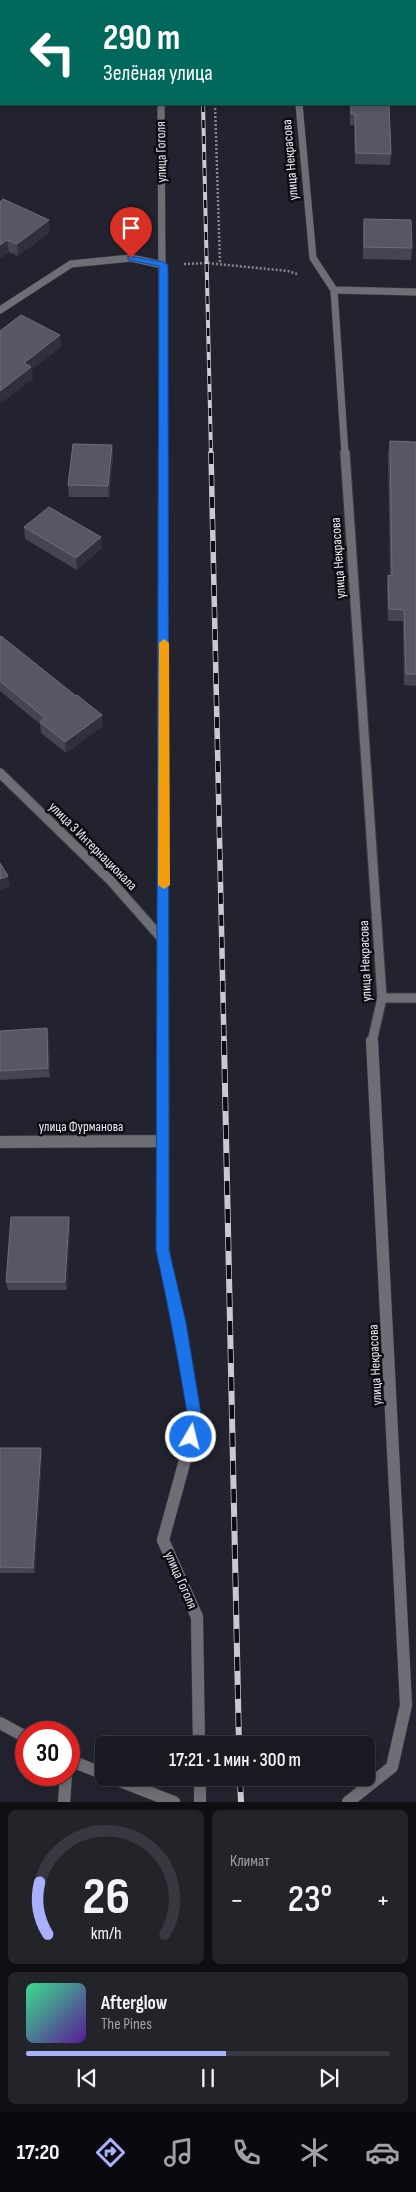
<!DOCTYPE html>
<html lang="ru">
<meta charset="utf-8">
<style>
body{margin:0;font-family:"Sofia Sans Condensed",sans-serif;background:#23232a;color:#f1f3f6;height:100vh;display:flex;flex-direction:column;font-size:19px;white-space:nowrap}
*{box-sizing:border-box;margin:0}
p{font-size:16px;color:#9fa1a5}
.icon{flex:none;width:28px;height:28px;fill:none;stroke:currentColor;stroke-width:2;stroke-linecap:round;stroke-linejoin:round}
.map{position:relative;height:1802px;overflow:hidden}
.panel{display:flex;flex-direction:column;gap:8px;padding:8px;background:#0e0e13;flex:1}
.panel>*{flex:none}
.hud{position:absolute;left:0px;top:0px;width:416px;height:105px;box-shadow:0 2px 8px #0003,0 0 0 1px #383840;background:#00695c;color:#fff;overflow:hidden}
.speed{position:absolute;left:15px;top:1721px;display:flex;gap:10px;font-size:25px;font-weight:700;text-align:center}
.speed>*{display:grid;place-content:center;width:65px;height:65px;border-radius:50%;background:#1a1a22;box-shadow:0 2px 8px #0003,0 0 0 1px #383840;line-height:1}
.speed .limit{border:8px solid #d22;background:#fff;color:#111}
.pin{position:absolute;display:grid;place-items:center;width:42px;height:42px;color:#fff;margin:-51px -21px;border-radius:50% 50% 50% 0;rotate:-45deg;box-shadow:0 0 5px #0007}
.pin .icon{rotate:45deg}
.me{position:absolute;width:55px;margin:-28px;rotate:8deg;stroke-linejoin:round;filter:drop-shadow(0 0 4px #0008)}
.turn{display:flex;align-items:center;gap:18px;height:105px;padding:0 20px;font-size:22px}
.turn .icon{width:65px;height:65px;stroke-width:2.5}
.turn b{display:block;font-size:35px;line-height:42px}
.big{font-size:38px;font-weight:600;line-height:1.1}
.panel .tile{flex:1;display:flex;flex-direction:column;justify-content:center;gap:8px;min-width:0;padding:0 18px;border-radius:8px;background:#23232a}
.panel .dial{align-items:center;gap:0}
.dial svg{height:130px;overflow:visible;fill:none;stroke:#383840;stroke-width:7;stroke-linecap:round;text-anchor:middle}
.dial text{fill:#f1f3f6;stroke:none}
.song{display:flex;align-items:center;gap:15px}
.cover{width:60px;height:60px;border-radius:8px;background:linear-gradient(135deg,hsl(150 70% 55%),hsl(270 70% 35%))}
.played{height:5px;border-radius:2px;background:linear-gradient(90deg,#a9b0fc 55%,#383840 55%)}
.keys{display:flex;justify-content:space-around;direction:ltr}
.heat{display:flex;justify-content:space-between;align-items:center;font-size:28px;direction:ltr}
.panel .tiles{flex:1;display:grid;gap:8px;grid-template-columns:1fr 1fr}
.tile:last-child{grid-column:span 2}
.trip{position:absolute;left:95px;top:1736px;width:280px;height:50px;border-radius:8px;background:#1a1a22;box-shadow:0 2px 8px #0003,0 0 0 1px #383840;font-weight:600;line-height:50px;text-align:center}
.menu{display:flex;height:80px;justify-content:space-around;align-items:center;background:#0a0a0e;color:#9fa1a5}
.menu .icon{width:35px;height:35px}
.menu .active{color:#a9b0fc}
.menu b{font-size:22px;color:#f1f3f6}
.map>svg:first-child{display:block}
</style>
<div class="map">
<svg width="416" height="1802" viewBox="0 0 416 1802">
<rect width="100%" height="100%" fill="#22232e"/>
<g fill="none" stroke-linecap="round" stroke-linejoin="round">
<defs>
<path id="street-far2" d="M 161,104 L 163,454
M 299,104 L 313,258 L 334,290 L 345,454
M 334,290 L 416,292
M 0,310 L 71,264 L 131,258 L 163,265"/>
<path id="street-far1" d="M 163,453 L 163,1042
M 345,453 L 382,998 L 372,1042
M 0,773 L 111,881 L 164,941
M 382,998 L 416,998"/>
<path id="street" d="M 163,1041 L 163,1250 L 179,1323 L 196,1420 L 163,1540 L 197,1617 L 199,1745
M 0,1142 L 163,1141
M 0,1723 L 26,1737
M 69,1760 L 104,1774
M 112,1778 L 174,1802
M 200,1778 L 200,1802
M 64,1802 L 66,1775
M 348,1802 L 392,1767 L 406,1705 L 372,1041"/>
</defs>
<use href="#street-far2" stroke="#3e3f49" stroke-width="8"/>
<use href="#street-far1" stroke="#3e3f49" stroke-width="11"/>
<use href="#street" stroke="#3e3f49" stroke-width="13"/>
<path stroke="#85868f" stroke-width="2.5" stroke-dasharray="2 2" stroke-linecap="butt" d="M 215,104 L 220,264
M 184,264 L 207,263 L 288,271 L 297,274"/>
<use href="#street-far2" stroke="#6e6f74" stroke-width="7"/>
<use href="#street-far1" stroke="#6e6f74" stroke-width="9"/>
<use href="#street" stroke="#6e6f74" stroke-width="12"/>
<defs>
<path id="rail-far2" d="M 203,104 L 211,454"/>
<path id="rail-far1" d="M 211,453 L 224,1042"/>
<path id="rail" d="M 224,1041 L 239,1745
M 240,1778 L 241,1802"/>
</defs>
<use href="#rail-far2" stroke="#c8c9d1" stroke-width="4"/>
<use href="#rail-far1" stroke="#c8c9d1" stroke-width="5.5"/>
<use href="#rail" stroke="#c8c9d1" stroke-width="6"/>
<use href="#rail-far2" stroke="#0c0d12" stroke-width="2.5" stroke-dasharray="8" stroke-linecap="butt"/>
<use href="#rail-far1" stroke="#0c0d12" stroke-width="4" stroke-dasharray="11" stroke-linecap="butt"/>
<use href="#rail" stroke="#0c0d12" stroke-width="4.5" stroke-dasharray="14" stroke-linecap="butt"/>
</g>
<path fill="#444551" d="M 350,104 L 389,104 L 391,154 L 390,165 L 355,164 L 354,125 L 350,125 Z
M 0,202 L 50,232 L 18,256 L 9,252 L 0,258 Z
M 364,219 L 412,248 L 411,260 L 363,259 L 363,231 Z
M 390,441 L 416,442 L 416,686 L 404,685 L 403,621 L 388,621 L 387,587 L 388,575 L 390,576 L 388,453 Z
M 112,445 L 113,457 L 109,497 L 69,497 L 68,485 Z
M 24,527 L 102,548 L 77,570 L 25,539 Z
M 0,637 L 103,726 L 66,753 L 41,733 L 40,724 L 0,691 Z
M 47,1028 L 49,1038 L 50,1077 L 0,1080 L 0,1031 Z
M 69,1217 L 70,1225 L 67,1290 L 8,1290 L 6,1282 Z
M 0,1448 L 42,1454 L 35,1573 L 0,1573 Z"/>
<path fill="#2f303c" d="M 49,220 L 50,232 L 18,256 L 17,244 Z
M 7,240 L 9,252 L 0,258 L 0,245 Z
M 60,335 L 61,347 L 32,370 L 33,379 L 0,404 L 0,391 L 24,363 Z
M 112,445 L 113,457 L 109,497 L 108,486 Z
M 101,537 L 102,548 L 77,570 L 76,558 Z
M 102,715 L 103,726 L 66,753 L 65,742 Z
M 8,876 L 10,886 L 0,891 L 0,879 Z
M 47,1028 L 49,1038 L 50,1077 L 48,1068 Z
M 69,1217 L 70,1225 L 67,1290 L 65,1282 Z
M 41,1448 L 42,1454 L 35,1573 L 33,1568 Z"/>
<path fill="#565762" stroke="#6d6e79" d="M 337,0 L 377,0 L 377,1 L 337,1 Z
M 351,104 L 389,104 L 391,154 L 356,153 L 355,114 L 351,114 Z
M 3,199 L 49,220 L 17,244 L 7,240 L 0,245 L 0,202 Z
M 364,219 L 411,220 L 412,248 L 364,247 Z
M 21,315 L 60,335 L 24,363 L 31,367 L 0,391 L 0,331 Z
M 390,441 L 416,442 L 416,674 L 406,674 L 404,610 L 389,609 L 388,575 L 392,576 Z
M 73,444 L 112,445 L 108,486 L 68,485 Z
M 49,507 L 101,537 L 76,558 L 24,527 Z
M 1,636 L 76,696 L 77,695 L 102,715 L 65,742 L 40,722 L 45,718 L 0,681 L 0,637 Z
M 0,863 L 8,876 L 0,879 Z
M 47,1028 L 48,1068 L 0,1071 L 0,1031 Z
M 11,1217 L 69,1217 L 65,1282 L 6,1282 Z
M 0,1448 L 41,1448 L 33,1568 L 0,1567 Z"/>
<path fill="#1a73e8" stroke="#114b97" d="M 128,256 L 163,262 L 168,265 L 169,1250 L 186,1323 L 202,1420 L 196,1442 L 191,1444 L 186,1442 C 182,1433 189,1423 187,1412 C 178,1358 168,1304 156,1250 L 159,266 L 128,260 Z"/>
<path fill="#f59e0b" d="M 164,639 L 169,643 L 170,885 L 164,889 L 158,885 L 159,643 Z"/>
<g text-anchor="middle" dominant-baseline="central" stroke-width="5" stroke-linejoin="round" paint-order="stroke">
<g font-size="14" fill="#e9eaf1" stroke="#0c0d12">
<text transform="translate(161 152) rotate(-91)">улица Гоголя</text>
<text transform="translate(290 160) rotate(-95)">улица Некрасова</text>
<text transform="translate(338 558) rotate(-94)">улица Некрасова</text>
<text transform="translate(93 846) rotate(45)">улица 3 Интернационала</text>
<text transform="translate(365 961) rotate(-92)">улица Некрасова</text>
<text x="81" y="1126">улица Фурманова</text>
<text transform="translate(375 1365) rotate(-93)">улица Некрасова</text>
<text transform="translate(181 1580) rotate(66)">улица Гоголя</text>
</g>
</g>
</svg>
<div class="speed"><div class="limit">30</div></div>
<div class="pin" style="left:131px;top:258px;background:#d93025"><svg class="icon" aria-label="arrive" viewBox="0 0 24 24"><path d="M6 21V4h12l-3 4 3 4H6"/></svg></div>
<svg class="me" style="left:191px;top:1437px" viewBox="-20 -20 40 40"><circle r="17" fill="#1a73e8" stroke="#fff" stroke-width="3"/><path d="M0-11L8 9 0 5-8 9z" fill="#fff"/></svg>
<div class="trip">17:21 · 1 мин · 300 m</div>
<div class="hud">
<div class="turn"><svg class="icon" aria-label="left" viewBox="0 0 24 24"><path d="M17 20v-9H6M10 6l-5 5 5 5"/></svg><div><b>290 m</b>Зелёная улица</div></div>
</div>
</div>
<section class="panel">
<div class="tiles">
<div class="tile dial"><svg viewBox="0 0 100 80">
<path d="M14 69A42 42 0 1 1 86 69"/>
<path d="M14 69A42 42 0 0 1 9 37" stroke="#a9b0fc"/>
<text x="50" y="56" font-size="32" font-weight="700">26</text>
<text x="50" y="72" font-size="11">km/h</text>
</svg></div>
<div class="tile"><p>Климат</p>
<div class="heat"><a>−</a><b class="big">23°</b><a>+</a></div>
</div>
<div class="tile">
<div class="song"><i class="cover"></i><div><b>Afterglow</b><p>The Pines</p></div></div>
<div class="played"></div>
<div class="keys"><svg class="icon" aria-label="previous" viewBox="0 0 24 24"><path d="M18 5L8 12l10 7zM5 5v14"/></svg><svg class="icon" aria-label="pause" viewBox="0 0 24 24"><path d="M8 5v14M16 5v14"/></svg><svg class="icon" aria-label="next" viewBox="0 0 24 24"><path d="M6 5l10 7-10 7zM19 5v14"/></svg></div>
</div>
</div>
</section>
<nav class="menu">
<b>17:20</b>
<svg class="icon active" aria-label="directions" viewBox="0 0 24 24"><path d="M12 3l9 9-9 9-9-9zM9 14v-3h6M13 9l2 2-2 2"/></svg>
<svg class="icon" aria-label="music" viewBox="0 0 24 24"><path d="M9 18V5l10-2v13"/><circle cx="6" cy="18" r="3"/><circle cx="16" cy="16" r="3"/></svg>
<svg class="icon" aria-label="phone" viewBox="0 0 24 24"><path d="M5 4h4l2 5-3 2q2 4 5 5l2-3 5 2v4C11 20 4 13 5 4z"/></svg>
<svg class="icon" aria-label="climate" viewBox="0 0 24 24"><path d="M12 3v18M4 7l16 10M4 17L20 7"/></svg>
<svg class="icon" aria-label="car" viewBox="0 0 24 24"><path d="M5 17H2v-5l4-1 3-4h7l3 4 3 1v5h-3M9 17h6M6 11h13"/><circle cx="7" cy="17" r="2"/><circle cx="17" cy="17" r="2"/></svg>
</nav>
